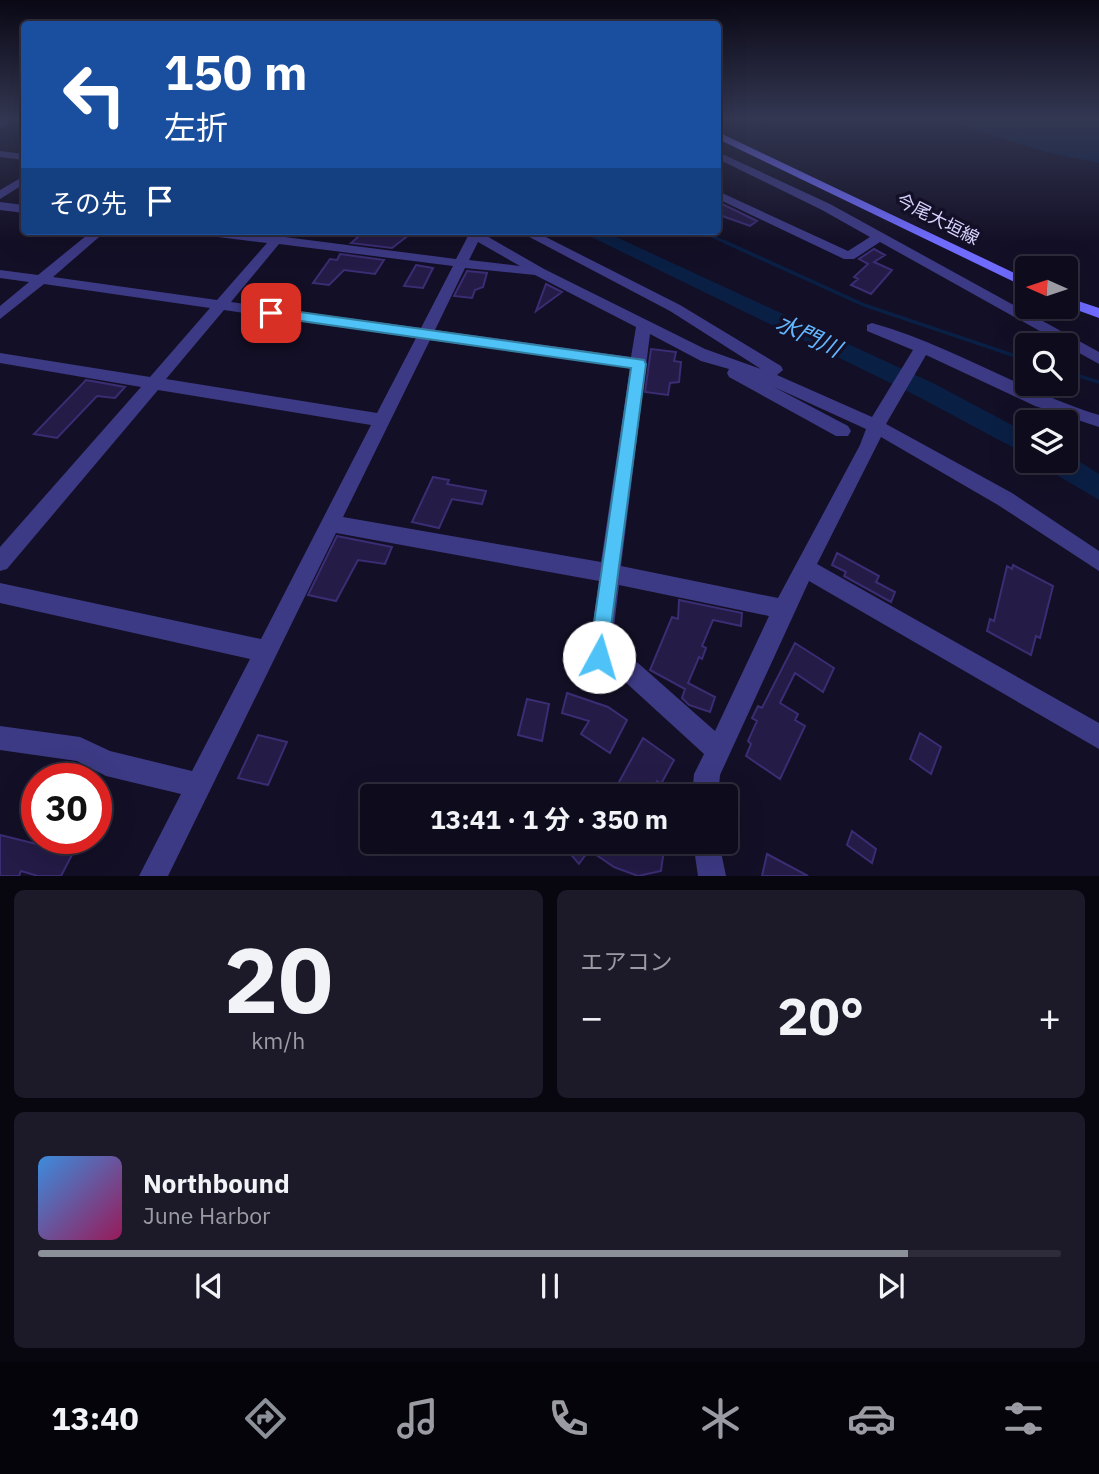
<!DOCTYPE html>
<html lang="ja">
<meta charset="utf-8">
<style>
body{margin:0;font-family:"IBM Plex Sans","Noto Sans JP",sans-serif;background:#1c1929;color:#f1f3f6;height:100vh;display:flex;flex-direction:column;font-size:26px;white-space:nowrap}
*{box-sizing:border-box;margin:0}
p{font-size:23px;color:#9b9ba3}
.icon{flex:none;width:38px;height:38px;fill:none;stroke:currentColor;stroke-width:2;stroke-linecap:round;stroke-linejoin:round}
.map{position:relative;height:876px;overflow:hidden}
.details{display:flex;flex-direction:column;gap:14px;padding:14px;background:#08060f;flex:1}
.details>*{flex:none}
.top-card{position:absolute;left:21px;top:21px;width:700px;height:214px;border-radius:7px;box-shadow:0 7px 28px #0002,0 0 0 2px #2e2b3b;background:#1a4fa0;color:#fff;overflow:hidden}
.needle{width:46px;rotate:273deg}
.buttons{position:absolute;left:1015px;top:256px;display:grid;gap:14px}
.buttons a{display:grid;place-items:center;width:63px;height:63px;border-radius:7px;background:#0e0b1c;box-shadow:0 7px 28px #0002,0 0 0 2px #2e2b3b;font-size:35px}
.speed{position:absolute;left:21px;top:763px;display:flex;gap:14px;font-size:35px;font-weight:700;text-align:center}
.speed>*{display:grid;place-content:center;width:91px;height:91px;border-radius:50%;background:#0e0b1c;box-shadow:0 7px 28px #0002,0 0 0 2px #2e2b3b;line-height:1}
.speed .limit{border:10px solid #d22;background:#fff;color:#111}
.pin{position:absolute;display:grid;place-items:center;width:60px;height:60px;color:#fff;margin:-30px;border-radius:14px;box-shadow:0 4px 10px #0006}
.me{position:absolute;width:77px;margin:-38px;rotate:6deg;stroke-linejoin:round;filter:drop-shadow(0 0 5px #0008)}
.turn{display:flex;align-items:center;gap:24px;height:147px;padding:0 28px;font-size:32px}
.turn .icon{width:91px;height:91px;stroke-width:2.5}
.turn b{display:block;font-size:49px;line-height:60px}
.then{display:flex;align-items:center;height:66px;padding:0 28px;background:#0003;gap:14px;font-size:26px}
.big{font-size:52px;font-weight:700;line-height:1.1}
.details .tile{flex:1;display:flex;flex-direction:column;justify-content:center;gap:10px;min-width:0;padding:0 24px;border-radius:10px;background:#1c1929}
.details .dial{align-items:center;gap:0}
.dial b{font-size:91px;line-height:1}
.song{display:flex;align-items:center;gap:21px}
.cover{width:84px;height:84px;border-radius:10px;background:linear-gradient(135deg,hsl(210 70% 55%),hsl(330 70% 35%))}
.played{height:7px;border-radius:4px;background:linear-gradient(90deg,#8c9099 85%,#2e2b3b 85%)}
.keys{display:flex;justify-content:space-around;direction:ltr}
.heat{display:flex;justify-content:space-between;align-items:center;font-size:38px;direction:ltr}
.details .tiles{flex:1;display:grid;gap:14px;grid-template-columns:1fr 1fr}
.tile:last-child{grid-column:span 2}
.trip{position:absolute;left:360px;top:784px;width:378px;height:70px;border-radius:7px;background:#0e0b1c;box-shadow:0 7px 28px #0002,0 0 0 2px #2e2b3b;font-weight:700;line-height:70px;text-align:center}
.tabs{display:flex;height:112px;justify-content:space-around;align-items:center;background:#06040b;color:#9b9ba3}
.tabs .icon{width:49px;height:49px}
.tabs .selected{color:#8c9099}
.tabs b{font-size:32px;color:#f1f3f6}
.map>svg:first-child{display:block}
</style>
<div class="map">
<svg width="1099" height="876" viewBox="0 0 1099 876">
<rect width="100%" height="100%" fill="#130f26"/>
<path fill="#0a1f44" d="M 941,119 L 1099,119 L 1099,163 L 1046,152 Z"/>
<g fill="none" stroke-linecap="round" stroke-linejoin="round">
<path stroke="#0a1f44" stroke-width="2.5" d="M 701,231 L 729,244"/>
<path stroke="#0a1f44" stroke-width="3.5" d="M 725,242 L 864,305 L 1027,360
M 1066,372 L 1099,382"/>
<path fill="#0a1f44" fill-rule="evenodd" d="M 579,231 L 603,231 L 935,384 L 1027,433 L 1027,455 L 917,396 Z
M 1066,453 L 1099,474 L 1099,500 L 1045,468 L 1042,460 L 1066,460 Z"/>
</g>
<path fill="#241b47" stroke="#3b2d73" stroke-width="2" d="M 718,202 L 757,221 L 750,226 L 725,217 L 718,214 Z
M 365,231 L 414,231 L 392,248 L 351,243 Z
M 874,249 L 885,255 L 874,262 L 892,270 L 871,294 L 851,285 L 858,279 L 854,277 L 868,264 L 859,259 Z
M 340,254 L 384,260 L 375,274 L 344,270 L 329,285 L 313,283 L 330,259 L 337,260 Z
M 416,265 L 433,268 L 423,288 L 404,286 Z
M 467,271 L 487,273 L 483,287 L 475,290 L 472,298 L 454,296 Z
M 546,284 L 562,292 L 536,311 Z
M 651,349 L 676,352 L 674,361 L 681,362 L 679,382 L 670,383 L 668,395 L 645,392 Z
M 86,380 L 125,387 L 115,398 L 97,396 L 57,438 L 34,434 Z
M 433,477 L 449,480 L 447,484 L 486,491 L 482,504 L 452,499 L 439,528 L 412,522 Z
M 337,536 L 392,547 L 385,564 L 358,560 L 336,601 L 308,595 Z
M 837,553 L 879,576 L 876,582 L 895,592 L 891,602 L 844,576 L 846,572 L 832,565 Z
M 1013,565 L 1053,586 L 1040,638 L 1036,636 L 1031,655 L 987,631 L 990,619 L 994,621 L 1007,566 L 1012,569 Z
M 679,600 L 742,613 L 741,626 L 713,620 L 702,646 L 706,648 L 702,659 L 699,657 L 688,683 L 715,697 L 710,712 L 689,705 L 682,698 L 685,689 L 650,670 L 672,617 L 678,619 Z
M 795,643 L 834,668 L 823,692 L 795,673 L 780,703 L 798,714 L 795,720 L 805,726 L 780,779 L 746,756 L 751,744 L 748,741 L 757,721 L 752,718 L 758,706 L 762,708 Z
M 567,693 L 608,707 L 627,720 L 610,753 L 581,734 L 589,721 L 562,713 Z
M 527,699 L 549,704 L 542,741 L 518,735 Z
M 920,733 L 941,747 L 931,774 L 910,759 Z
M 258,735 L 287,742 L 268,785 L 238,778 Z
M 643,738 L 674,760 L 661,784 L 657,781 L 649,796 L 637,796 L 619,782 Z
M 852,831 L 876,849 L 872,863 L 847,845 Z
M 0,835 L 73,853 L 61,876 L 38,876 L 21,871 L 19,876 L 0,876 Z
M 560,842 L 665,842 L 661,871 L 638,876 L 614,867 L 589,850 L 579,864 Z
M 767,854 L 808,876 L 762,876 Z"/>
<g fill="none" stroke-linecap="round" stroke-linejoin="round">
<path fill="#3d3a85" fill-rule="evenodd" d="M 3,119 L 16,119 L 0,128 L 0,121 Z
M 0,151 L 24,154 L 24,160 L 0,157 Z
M 718,152 L 830,204 L 1099,352 L 1099,364 L 880,242 L 854,259 L 844,259 L 718,199 L 718,192 L 722,193 L 848,251 L 870,237 L 822,210 L 718,159 Z
M 24,176 L 24,184 L 0,199 L 0,190 Z
M 0,202 L 24,205 L 24,213 L 0,210 Z
M 92,231 L 106,231 L 53,277 L 217,300 L 267,243 L 202,235 L 196,231 L 233,231 L 273,236 L 277,231 L 290,231 L 285,237 L 456,259 L 468,236 L 463,231 L 478,231 L 544,269 L 705,349 L 761,369 L 670,311 L 518,231 L 534,231 L 680,305 L 781,366 L 783,370 L 777,375 L 872,417 L 913,350 L 867,331 L 867,325 L 872,323 C 951,345 1021,391 1099,415 L 1099,427 L 1035,406 L 926,355 L 886,424 L 1012,493 L 1099,551 L 1099,571 L 998,505 L 881,437 L 817,564 L 1099,723 L 1099,749 L 809,581 L 720,775 L 718,796 L 692,796 L 694,774 L 704,754 L 622,679 L 591,665 L 588,657 L 599,581 L 336,533 L 168,876 L 139,876 L 181,794 L 106,776 L 77,761 L 0,750 L 0,726 L 80,737 L 110,751 L 192,771 L 250,659 L 0,603 L 0,583 L 261,639 L 371,425 L 158,390 L 7,569 L 0,571 L 0,547 L 141,387 L 0,363 L 0,353 L 150,377 L 210,308 L 44,284 L 0,319 L 0,306 L 29,282 L 0,278 L 0,270 L 38,275 ZM 478,242 L 520,266 L 469,260 ZM 279,244 L 453,266 L 421,328 L 231,302 ZM 465,268 L 535,275 L 636,327 L 631,357 L 435,330 ZM 224,310 L 416,338 L 377,413 L 166,379 ZM 650,334 L 701,361 L 729,369 L 727,373 L 729,377 L 836,436 L 848,436 L 851,431 L 848,426 L 774,387 L 866,429 L 860,445 L 778,598 L 621,566 ZM 430,340 L 630,368 L 601,562 L 343,517 ZM 619,585 L 769,616 L 715,731 L 638,663 L 611,651 Z
M 693,842 L 719,842 L 726,876 L 698,876 Z"/>
<path fill="#6f6bff" fill-rule="evenodd" d="M 718,132 L 1027,279 L 1027,288 L 718,139 Z
M 1066,297 L 1099,308 L 1099,318 L 1066,306 Z"/>
</g>
<linearGradient id="sky" x2="0" y2="1"><stop stop-color="#0a0815"/><stop offset="0.49" stop-color="#333752"/><stop offset="1" stop-color="#333752" stop-opacity="0"/></linearGradient>
<rect width="1099" height="242" fill="url(#sky)"/>
<path fill="#4fc3f7" stroke="#337fa1" stroke-width="2" d="M 271,308 L 644,360 L 646,364 L 606,664 L 599,667 L 592,664 L 589,657 L 631,368 L 266,316 L 264,313 Z"/>
<g text-anchor="middle" dominant-baseline="central" stroke-width="7" stroke-linejoin="round" paint-order="stroke">
<g font-size="18" fill="#d9d4ff" stroke="#130f26">
<text transform="translate(938 219) rotate(27)">今尾大垣線</text>
</g>
<g font-size="23" font-style="italic" fill="#62b6ff" stroke="#130f26">
<text transform="translate(809 335) rotate(25)">水門川</text>
</g>
</g>
</svg>
<div class="buttons">
<a><svg class="needle" viewBox="-14 -14 28 28"><path d="M0-13l5 13h-10z" fill="#e53935"/><path d="M0 13l5-13h-10z" fill="#9b9ba3"/></svg></a>
<a><svg class="icon" aria-label="search" viewBox="0 0 24 24"><circle cx="10" cy="10" r="6"/><path d="M15 15l6 6"/></svg></a>
<a><svg class="icon" aria-label="layers" viewBox="0 0 24 24"><path d="M12 4l9 5-9 5-9-5zM3 14l9 5 9-5"/></svg></a>
</div>
<div class="speed"><div class="limit">30</div></div>
<div class="pin" style="left:271px;top:313px;background:#d93025"><svg class="icon" aria-label="arrive" viewBox="0 0 24 24"><path d="M6 21V4h12l-3 4 3 4H6"/></svg></div>
<svg class="me" style="left:599px;top:657px" viewBox="-20 -20 40 40"><circle r="19" fill="#fff"/><path d="M0-13L10 11 0 6-10 11z" fill="#4fc3f7"/></svg>
<div class="trip">13:41 · 1 分 · 350 m</div>
<div class="top-card">
<div class="turn"><svg class="icon" aria-label="left" viewBox="0 0 24 24"><path d="M17 20v-9H6M10 6l-5 5 5 5"/></svg><div><b>150 m</b>左折</div></div>
<div class="then">その先<svg class="icon" aria-label="arrive" viewBox="0 0 24 24"><path d="M6 21V4h12l-3 4 3 4H6"/></svg></div>
</div>
</div>
<section class="details">
<div class="tiles">
<div class="tile dial"><b>20</b><p>km/h</p></div>
<div class="tile"><p>エアコン</p>
<div class="heat"><a>−</a><b class="big">20°</b><a>+</a></div>
</div>
<div class="tile">
<div class="song"><i class="cover"></i><div><b>Northbound</b><p>June Harbor</p></div></div>
<div class="played"></div>
<div class="keys"><svg class="icon" aria-label="previous" viewBox="0 0 24 24"><path d="M18 5L8 12l10 7zM5 5v14"/></svg><svg class="icon" aria-label="pause" viewBox="0 0 24 24"><path d="M8 5v14M16 5v14"/></svg><svg class="icon" aria-label="next" viewBox="0 0 24 24"><path d="M6 5l10 7-10 7zM19 5v14"/></svg></div>
</div>
</div>
</section>
<nav class="tabs">
<b>13:40</b>
<svg class="icon selected" aria-label="directions" viewBox="0 0 24 24"><path d="M12 3l9 9-9 9-9-9zM9 14v-3h6M13 9l2 2-2 2"/></svg>
<svg class="icon" aria-label="music" viewBox="0 0 24 24"><path d="M9 18V5l10-2v13"/><circle cx="6" cy="18" r="3"/><circle cx="16" cy="16" r="3"/></svg>
<svg class="icon" aria-label="phone" viewBox="0 0 24 24"><path d="M5 4h4l2 5-3 2q2 4 5 5l2-3 5 2v4C11 20 4 13 5 4z"/></svg>
<svg class="icon" aria-label="climate" viewBox="0 0 24 24"><path d="M12 3v18M4 7l16 10M4 17L20 7"/></svg>
<svg class="icon" aria-label="car" viewBox="0 0 24 24"><path d="M5 17H2v-5l4-1 3-4h7l3 4 3 1v5h-3M9 17h6M6 11h13"/><circle cx="7" cy="17" r="2"/><circle cx="17" cy="17" r="2"/></svg>
<svg class="icon" aria-label="filters" viewBox="0 0 24 24"><path d="M4 7h16M4 17h16"/><circle cx="9" cy="7" r="2"/><circle cx="15" cy="17" r="2"/></svg>
</nav>
